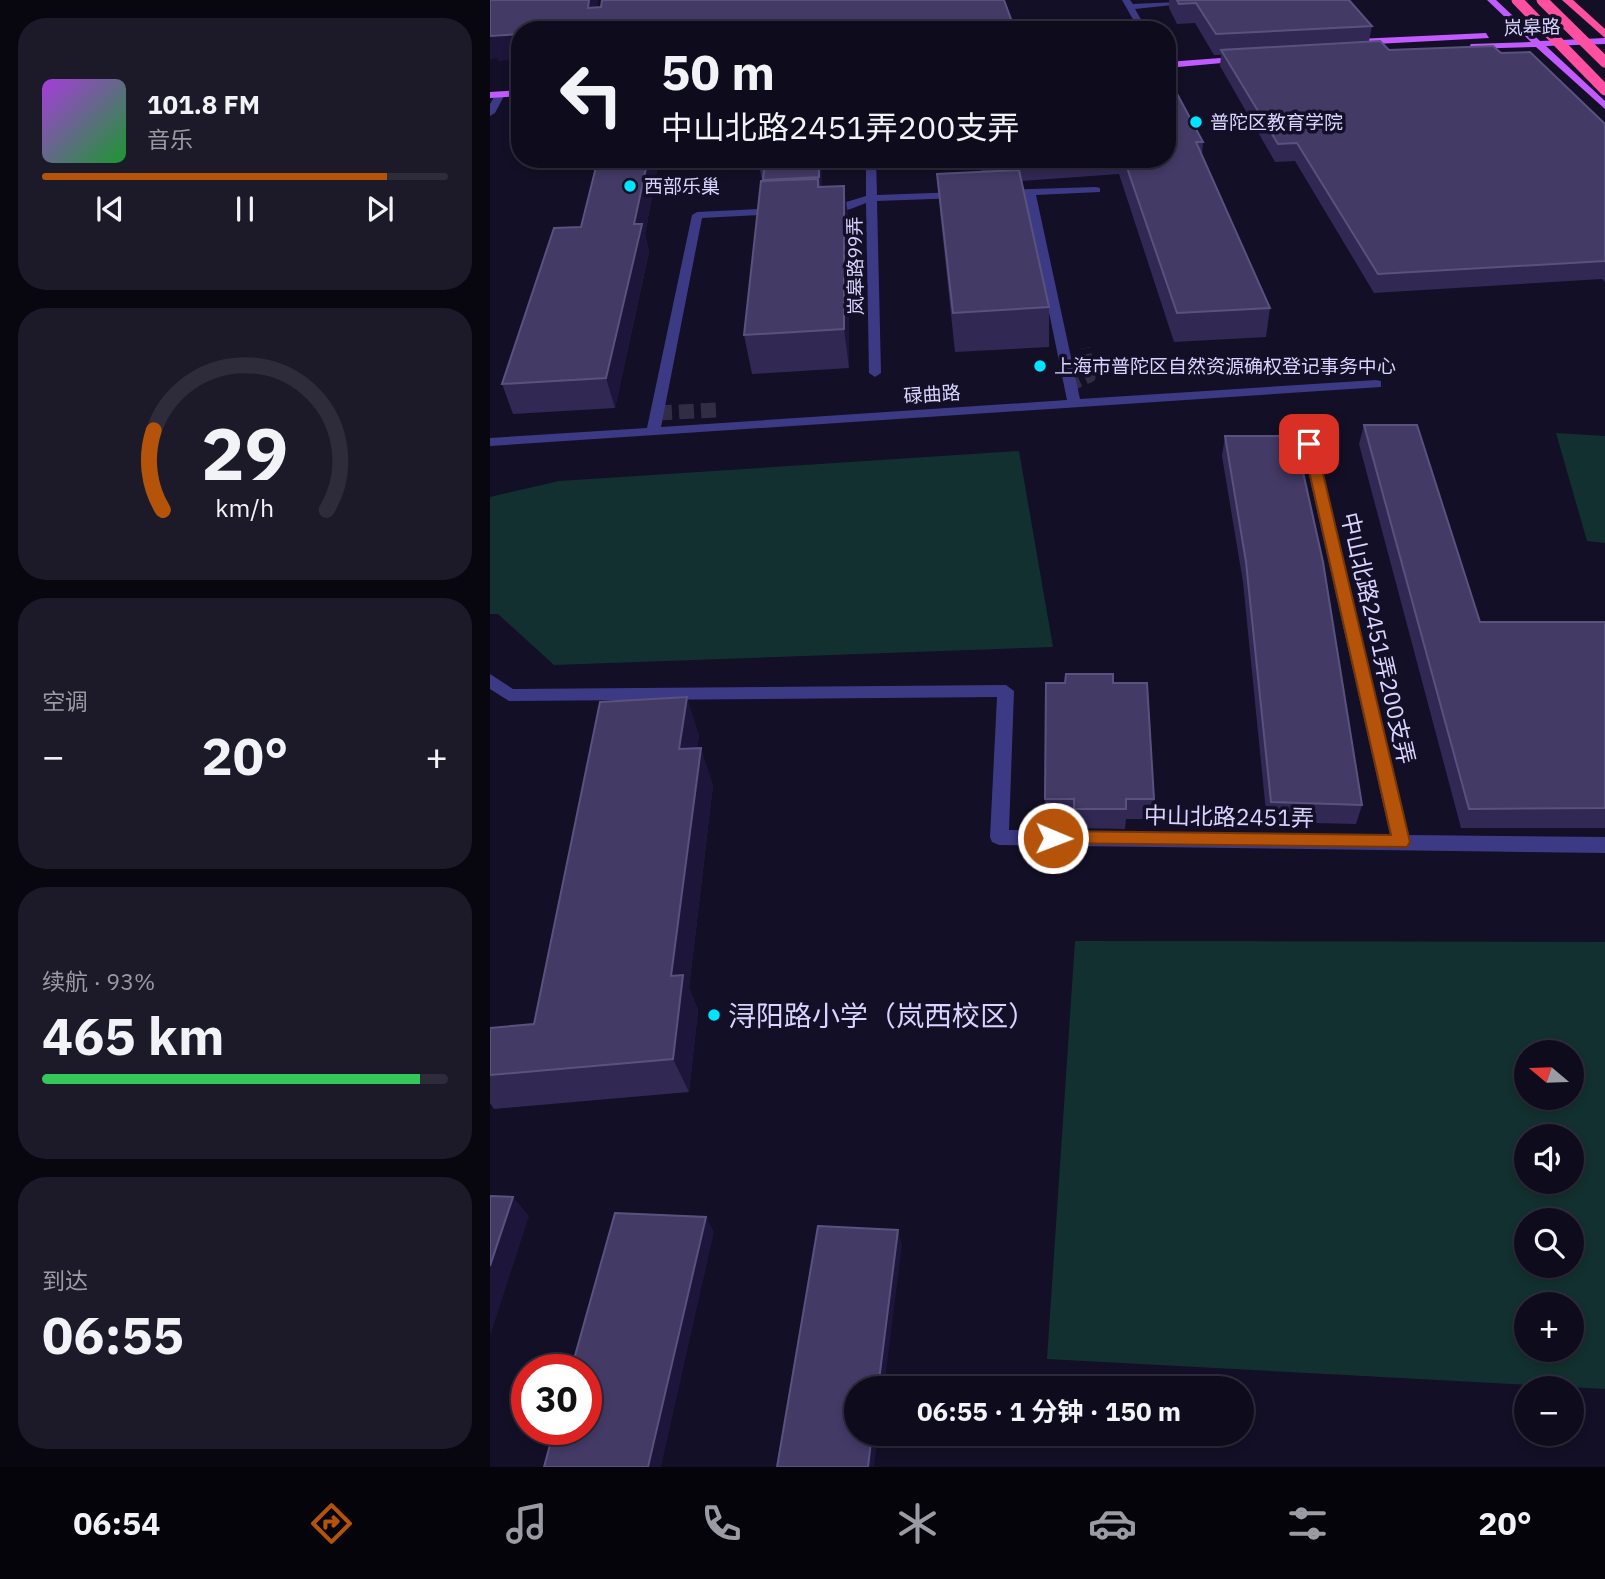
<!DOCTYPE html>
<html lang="zh">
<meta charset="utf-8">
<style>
body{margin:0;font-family:"IBM Plex Sans","Noto Sans SC",sans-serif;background:#1c1929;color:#f1f3f6;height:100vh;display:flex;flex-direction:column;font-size:26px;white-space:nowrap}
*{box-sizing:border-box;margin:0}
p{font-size:23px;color:#9b9ba3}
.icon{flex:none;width:38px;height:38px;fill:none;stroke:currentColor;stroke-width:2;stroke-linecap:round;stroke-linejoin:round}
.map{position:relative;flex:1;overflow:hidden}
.drawer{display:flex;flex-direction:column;gap:18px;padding:18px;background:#08060f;width:490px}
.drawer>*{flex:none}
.hud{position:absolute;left:21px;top:21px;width:665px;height:147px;border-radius:28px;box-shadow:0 4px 10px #0003,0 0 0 2px #2e2b3b;background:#0e0b1c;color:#f1f3f6;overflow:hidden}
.needle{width:46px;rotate:289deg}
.buttons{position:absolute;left:1024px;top:1040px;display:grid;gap:14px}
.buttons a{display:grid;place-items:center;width:70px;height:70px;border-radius:50%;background:#0e0b1c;box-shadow:0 4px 10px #0003,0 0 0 2px #2e2b3b;font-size:35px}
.speed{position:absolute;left:21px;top:1354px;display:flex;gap:14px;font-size:35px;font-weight:700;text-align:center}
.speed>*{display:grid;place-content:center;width:91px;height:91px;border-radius:50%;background:#0e0b1c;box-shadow:0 4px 10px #0003,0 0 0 2px #2e2b3b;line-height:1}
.speed .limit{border:10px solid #d22;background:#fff;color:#111}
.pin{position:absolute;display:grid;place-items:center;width:60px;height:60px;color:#fff;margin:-30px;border-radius:14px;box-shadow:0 4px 10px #0006}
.me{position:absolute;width:77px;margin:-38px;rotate:91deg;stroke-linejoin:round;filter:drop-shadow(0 0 5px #0008)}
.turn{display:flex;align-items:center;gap:24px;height:147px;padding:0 35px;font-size:32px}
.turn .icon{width:91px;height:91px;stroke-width:2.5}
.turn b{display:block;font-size:49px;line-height:60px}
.big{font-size:52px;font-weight:700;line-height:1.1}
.drawer .widget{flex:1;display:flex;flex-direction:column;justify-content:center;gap:10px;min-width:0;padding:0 24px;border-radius:28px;background:#1c1929}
.drawer .dial{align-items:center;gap:0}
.dial svg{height:182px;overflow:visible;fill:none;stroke:#2e2b3b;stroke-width:7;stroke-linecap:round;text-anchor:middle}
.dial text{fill:#f1f3f6;stroke:none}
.song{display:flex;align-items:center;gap:21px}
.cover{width:84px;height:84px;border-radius:10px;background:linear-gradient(135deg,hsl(280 70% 55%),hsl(130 70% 35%))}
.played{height:7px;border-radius:4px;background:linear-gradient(90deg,#b45309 85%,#2e2b3b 85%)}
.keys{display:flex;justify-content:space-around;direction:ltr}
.heat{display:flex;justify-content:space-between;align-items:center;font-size:38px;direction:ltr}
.charge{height:10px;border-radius:5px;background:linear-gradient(90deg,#34c759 93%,#2e2b3b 0)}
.trip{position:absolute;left:354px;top:1376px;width:410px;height:70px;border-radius:35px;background:#0e0b1c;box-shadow:0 4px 10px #0003,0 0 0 2px #2e2b3b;font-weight:700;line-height:70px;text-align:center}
.tab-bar{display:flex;height:112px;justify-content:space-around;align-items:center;background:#06040b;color:#9b9ba3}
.tab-bar .icon{width:49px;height:49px}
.tab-bar .on{color:#b45309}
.tab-bar b{font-size:32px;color:#f1f3f6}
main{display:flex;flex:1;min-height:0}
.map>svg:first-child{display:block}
</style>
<main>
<section class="drawer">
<div class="widget">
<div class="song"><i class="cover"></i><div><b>101.8 FM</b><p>音乐</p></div></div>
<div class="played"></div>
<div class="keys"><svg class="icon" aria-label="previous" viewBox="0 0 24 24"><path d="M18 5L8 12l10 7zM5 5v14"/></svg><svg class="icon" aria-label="pause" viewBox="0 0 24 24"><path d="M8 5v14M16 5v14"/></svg><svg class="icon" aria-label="next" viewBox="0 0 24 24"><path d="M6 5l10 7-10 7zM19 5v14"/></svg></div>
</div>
<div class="widget dial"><svg viewBox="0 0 100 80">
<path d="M14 69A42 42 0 1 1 86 69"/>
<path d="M14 69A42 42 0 0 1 10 34" stroke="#b45309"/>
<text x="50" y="56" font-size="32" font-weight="700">29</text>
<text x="50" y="72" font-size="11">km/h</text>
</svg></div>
<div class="widget"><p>空调</p>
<div class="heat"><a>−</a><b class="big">20°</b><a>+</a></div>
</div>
<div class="widget"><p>续航 · 93%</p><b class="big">465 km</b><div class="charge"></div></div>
<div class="widget"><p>到达</p><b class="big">06:55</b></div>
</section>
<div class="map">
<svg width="1115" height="1467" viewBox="0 0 1115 1467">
<rect width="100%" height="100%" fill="#130f26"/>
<path fill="#12302f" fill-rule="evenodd" d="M 1066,433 L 1115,436 L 1115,543 L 1097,541 Z
M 529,451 L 563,647 L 64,665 L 8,614 L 0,614 L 0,497 L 69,481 Z
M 585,941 L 1115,942 L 1115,1389 L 557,1359 ZM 1036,1052 L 1082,1052 L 1082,1097 L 1036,1097 ZM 1036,1136 L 1082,1136 L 1082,1181 L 1036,1181 ZM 1036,1220 L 1082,1220 L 1082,1265 L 1036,1265 ZM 1036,1304 L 1082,1304 L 1082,1349 L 1036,1349 Z"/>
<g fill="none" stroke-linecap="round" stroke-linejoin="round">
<path stroke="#312d47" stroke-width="11" stroke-dasharray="11 6" stroke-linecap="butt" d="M 580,386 L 600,377 L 595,348"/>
<path stroke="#312d47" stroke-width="15" stroke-dasharray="15 7" stroke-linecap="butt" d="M 167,413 L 226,410"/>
<path fill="#3d3a85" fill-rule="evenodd" d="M 632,0 L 640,0 L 643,4 L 729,0 L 645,9 L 657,30 L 649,30 Z
M 7,92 L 15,94 L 5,113 L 0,116 L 0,104 Z
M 376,159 L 386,159 L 387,195 L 470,192 L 475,195 L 470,198 L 387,201 L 391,373 L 385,377 L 379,373 L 376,203 C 363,208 343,218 330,210 L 376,196 Z
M 606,187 L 610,188 L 610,192 L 546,195 L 590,399 L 886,380 L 891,381 L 891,387 L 0,446 L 0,438 L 157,428 L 202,215 L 207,212 L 290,208 L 295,211 L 290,214 L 212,218 L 171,427 L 577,400 L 535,195 L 512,196 L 507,193 L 512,190 Z
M 819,440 L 826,444 L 919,835 L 1115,837 L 1115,853 L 509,845 L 502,842 L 500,837 L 507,697 L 19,701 L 0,689 L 0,674 L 23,689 L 516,685 L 524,691 L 519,830 L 900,835 L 812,444 Z"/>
<path fill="#c25bff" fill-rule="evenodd" d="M 997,0 L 1006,0 L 1050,41 L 1115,38 L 1115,44 L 1056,46 L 1115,101 L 1115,109 L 1046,47 L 978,49 L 981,44 L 1041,42 Z
M 996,33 L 999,38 L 867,45 L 863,42 L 867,39 Z
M 757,56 L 754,61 L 677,68 L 677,62 Z
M 30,90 L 30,96 L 0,98 L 0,92 Z"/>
<path fill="#ff4fa3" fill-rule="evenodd" d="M 1072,0 L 1083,0 L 1115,29 L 1115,38 Z"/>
<path stroke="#ff4fa3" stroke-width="11" d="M 1027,0 L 1115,90
M 1052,0 L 1115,62"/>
</g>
<path fill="#312854" d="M 679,0 L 859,0 L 882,26 L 879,41 L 899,50 L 1011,53 L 1115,124 L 1115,282 L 1112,279 L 884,293 L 805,161 L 785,162 L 730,66 L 731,55 L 724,55 L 705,23 L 687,24 L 679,8 Z
M 677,75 L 713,142 L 712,155 L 780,308 L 776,337 L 684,342 L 629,174 L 532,181 L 559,307 L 559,347 L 465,352 L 450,211 L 447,174 L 492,172 L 488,159 L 677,159 Z
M 108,159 L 169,159 L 155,234 L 159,252 L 125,408 L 23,414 L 12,384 L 91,227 Z
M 268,159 L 332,159 L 332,187 L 359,222 L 359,368 L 262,374 L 254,335 L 272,181 Z
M 874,425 L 990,622 L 1115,622 L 1115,828 L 971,828 L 869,444 Z
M 735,436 L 872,805 L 866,824 L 777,822 L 753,582 L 732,456 Z
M 623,683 L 664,799 L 662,819 L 636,819 L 635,829 L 583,828 L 583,818 L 555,818 L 555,799 Z
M 209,735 L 207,748 L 223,785 L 199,988 L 208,1010 L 199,1092 L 4,1109 L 0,1103 L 0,1028 L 44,1024 Z"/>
<path fill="#1d163a" d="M 99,0 L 108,0 L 105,28 L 122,26 L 123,30 L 79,30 Z
M 0,34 L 30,34 L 30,59 L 8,61 L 7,58 L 0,59 Z
M 158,159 L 169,159 L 155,234 L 159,252 L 125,408 L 116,378 L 144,224 Z
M 329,159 L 332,159 L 332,204 L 329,177 Z
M 354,186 L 359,222 L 359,368 L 354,329 Z
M 197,697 L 209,735 L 202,787 L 189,749 Z
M 211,748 L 223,785 L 199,988 L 208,1010 L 199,1092 L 183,1059 L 181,976 Z
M 23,1197 L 39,1216 L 0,1336 L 0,1266 Z
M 216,1217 L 224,1232 L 171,1467 L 158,1467 Z
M 408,1230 L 412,1245 L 394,1388 L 388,1388 Z
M 382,1433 L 388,1433 L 384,1467 L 378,1467 Z"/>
<path fill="#433a66" stroke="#5a527e" stroke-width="2" d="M 0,0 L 99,0 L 98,8 L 111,7 L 112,0 L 514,0 L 525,30 L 121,30 L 122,26 L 79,30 L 30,30 L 30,34 L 0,36 Z
M 687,0 L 859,0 L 882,26 L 726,34 L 706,3 L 689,4 Z
M 890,41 L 899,50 L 1003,46 L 1011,53 L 1040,52 L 1115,124 L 1115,261 L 888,274 L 807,143 L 788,144 L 731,50 Z
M 677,75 L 713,142 L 706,142 L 780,308 L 687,313 L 634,159 L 677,159 Z
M 108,159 L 158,159 L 144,224 L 152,224 L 116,378 L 12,384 L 64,228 L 91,227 Z
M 275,159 L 329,159 L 329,177 L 273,180 Z
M 529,170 L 559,307 L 463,313 L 447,174 Z
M 328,179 L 328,187 L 354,186 L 354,329 L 254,335 L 271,181 Z
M 874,425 L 927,425 L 990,622 L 1115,622 L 1115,808 L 979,809 Z
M 735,436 L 805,436 L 833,562 L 872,805 L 781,802 L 756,562 Z
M 576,674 L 623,674 L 623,683 L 657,683 L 664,799 L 636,799 L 636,809 L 584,809 L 584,799 L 555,799 L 556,683 L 575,683 Z
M 197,697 L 189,749 L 211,748 L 181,976 L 193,975 L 183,1059 L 0,1075 L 0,1028 L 44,1024 L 110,702 Z
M 0,1196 L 23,1197 L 0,1266 Z
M 125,1213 L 216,1217 L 158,1467 L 54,1467 L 64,1430 L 96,1430 L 96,1370 L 81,1370 Z
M 328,1226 L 408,1230 L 388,1388 L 366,1388 L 366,1433 L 382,1433 L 378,1467 L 287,1467 Z"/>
<path fill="#b45309" stroke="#753606" stroke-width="2" d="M 819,440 L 826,444 L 920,842 L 917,847 L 557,843 L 554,838 L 563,831 L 901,835 L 813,444 Z"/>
<g fill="#00e5ff" stroke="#130f26" stroke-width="2.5">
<circle cx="706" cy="122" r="7"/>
<circle cx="140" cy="186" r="7"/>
<circle cx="550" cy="366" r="7"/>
<circle cx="224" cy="1015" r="7"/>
</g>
<g text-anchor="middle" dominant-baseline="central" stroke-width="7" stroke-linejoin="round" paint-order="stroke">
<g font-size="19" fill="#d9d4ff" stroke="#130f26">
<text transform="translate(1042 27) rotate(-2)">岚皋路</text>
<text transform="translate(365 266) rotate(-91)">岚皋路99弄</text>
<text transform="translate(442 394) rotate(-4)">碌曲路</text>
</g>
<g font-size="19" fill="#d9d4ff" stroke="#130f26" text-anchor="start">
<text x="720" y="122">普陀区教育学院</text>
<text x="154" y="186">西部乐巢</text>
<text x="564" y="366">上海市普陀区自然资源确权登记事务中心</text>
</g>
<g font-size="23" fill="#d9d4ff" stroke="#130f26">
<text transform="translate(889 638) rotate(77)">中山北路2451弄200支弄</text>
<text transform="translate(739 816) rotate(1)">中山北路2451弄</text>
</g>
<g font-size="28" fill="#d9d4ff" stroke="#130f26" text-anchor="start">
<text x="238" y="1015">浔阳路小学（岚西校区）</text>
</g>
</g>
</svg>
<div class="buttons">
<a><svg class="needle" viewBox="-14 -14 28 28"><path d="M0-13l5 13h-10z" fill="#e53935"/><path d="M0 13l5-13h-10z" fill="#9b9ba3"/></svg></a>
<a><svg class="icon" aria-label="sound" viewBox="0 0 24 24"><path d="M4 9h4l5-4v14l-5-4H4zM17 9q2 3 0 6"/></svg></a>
<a><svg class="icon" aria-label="search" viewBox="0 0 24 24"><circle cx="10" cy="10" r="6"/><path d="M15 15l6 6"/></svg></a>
<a>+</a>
<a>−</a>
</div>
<div class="speed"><div class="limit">30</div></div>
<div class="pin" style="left:819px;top:444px;background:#d93025"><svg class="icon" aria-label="arrive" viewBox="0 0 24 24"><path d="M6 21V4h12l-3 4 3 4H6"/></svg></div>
<svg class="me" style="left:563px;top:838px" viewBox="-20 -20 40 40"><circle r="17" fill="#b45309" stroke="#fff" stroke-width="3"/><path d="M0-11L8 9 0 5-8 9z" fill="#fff"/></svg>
<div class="trip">06:55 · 1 分钟 · 150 m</div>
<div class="hud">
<div class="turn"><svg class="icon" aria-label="left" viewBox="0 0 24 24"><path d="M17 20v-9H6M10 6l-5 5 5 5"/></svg><div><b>50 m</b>中山北路2451弄200支弄</div></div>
</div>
</div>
</main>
<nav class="tab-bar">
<b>06:54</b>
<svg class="icon on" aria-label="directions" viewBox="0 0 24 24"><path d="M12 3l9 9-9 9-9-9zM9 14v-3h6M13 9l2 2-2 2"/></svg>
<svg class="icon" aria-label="music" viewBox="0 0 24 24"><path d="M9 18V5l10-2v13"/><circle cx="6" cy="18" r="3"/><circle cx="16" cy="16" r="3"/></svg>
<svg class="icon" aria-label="phone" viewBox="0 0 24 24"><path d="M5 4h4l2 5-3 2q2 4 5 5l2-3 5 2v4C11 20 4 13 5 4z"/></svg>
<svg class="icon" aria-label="climate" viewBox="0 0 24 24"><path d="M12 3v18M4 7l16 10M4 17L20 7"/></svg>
<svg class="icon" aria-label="car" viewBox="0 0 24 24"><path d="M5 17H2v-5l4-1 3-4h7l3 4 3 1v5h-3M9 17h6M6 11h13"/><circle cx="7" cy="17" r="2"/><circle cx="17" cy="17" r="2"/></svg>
<svg class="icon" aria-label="filters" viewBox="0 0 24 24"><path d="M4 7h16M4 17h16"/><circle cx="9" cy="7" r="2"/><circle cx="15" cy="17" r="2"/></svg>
<b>20°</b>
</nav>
